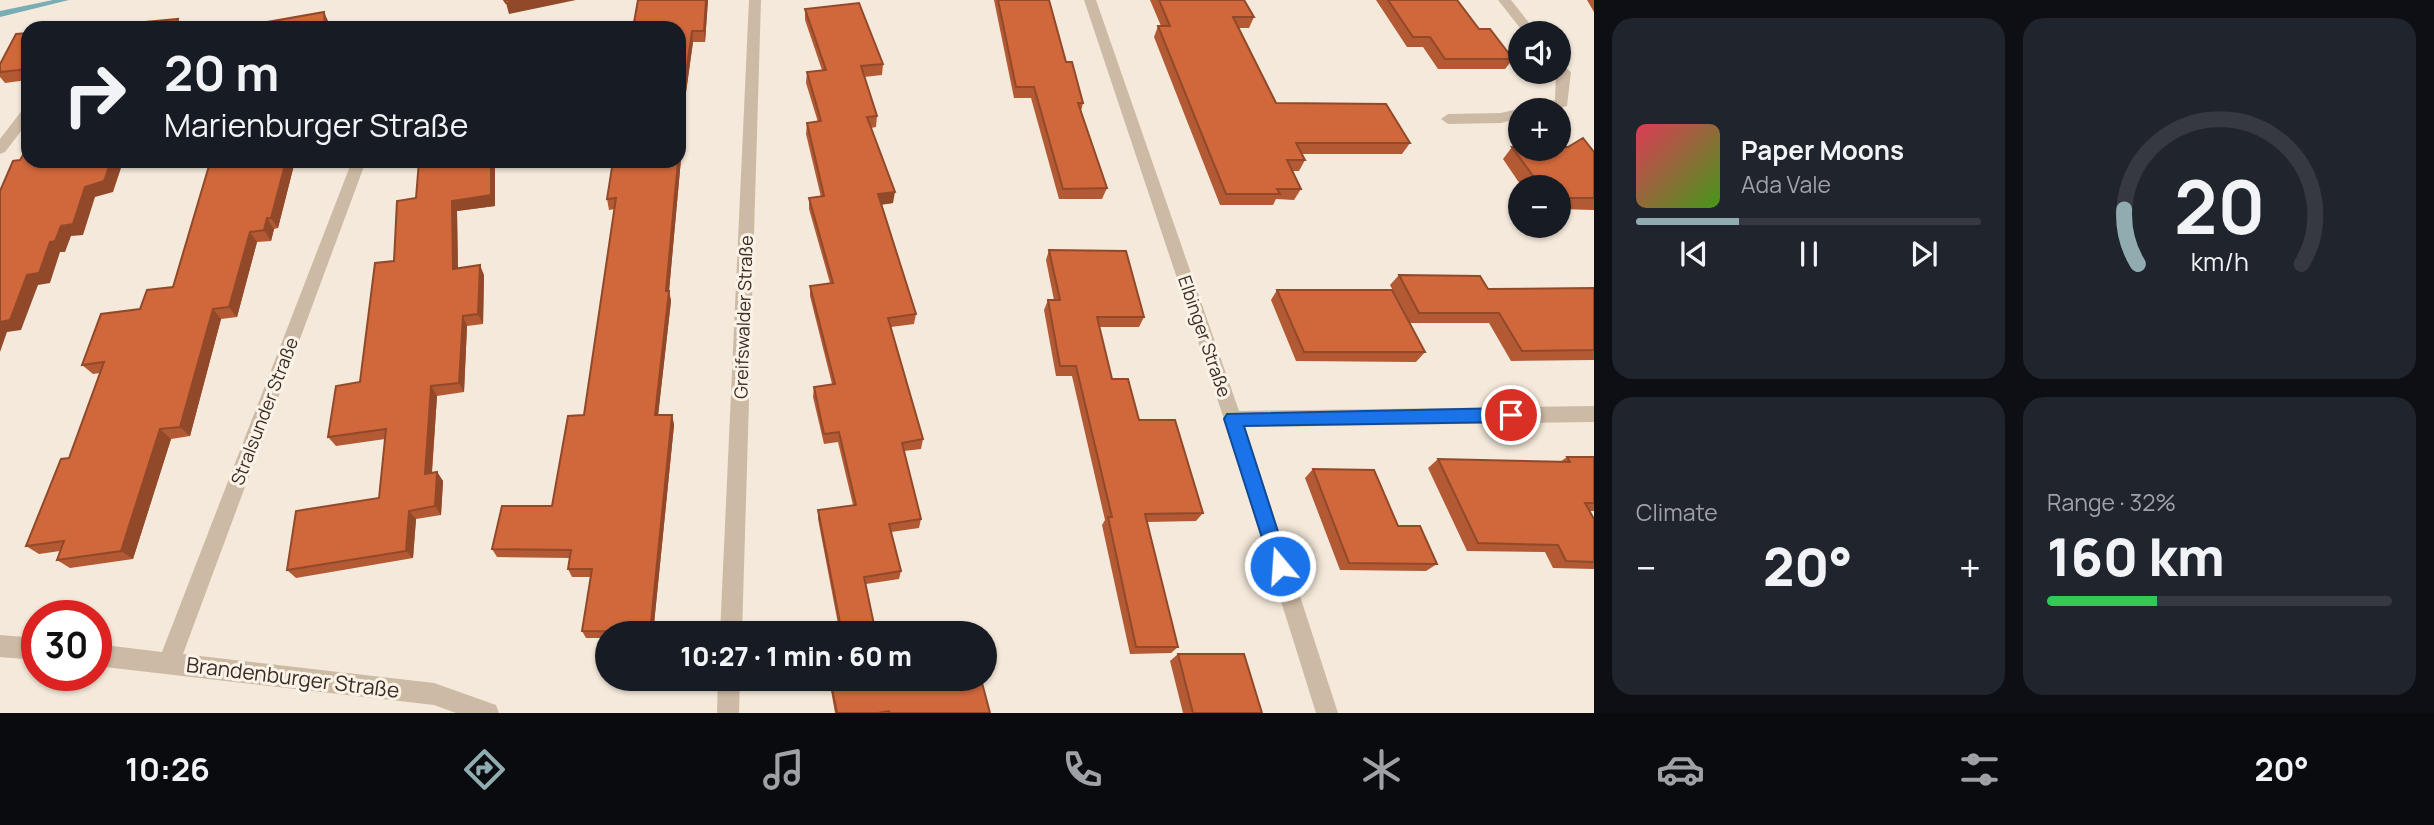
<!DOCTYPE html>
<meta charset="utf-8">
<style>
body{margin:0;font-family:Manrope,sans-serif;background:#20242c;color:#f1f3f6;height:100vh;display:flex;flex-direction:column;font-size:26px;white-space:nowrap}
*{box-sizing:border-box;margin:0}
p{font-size:23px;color:#9ea1a6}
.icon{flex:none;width:38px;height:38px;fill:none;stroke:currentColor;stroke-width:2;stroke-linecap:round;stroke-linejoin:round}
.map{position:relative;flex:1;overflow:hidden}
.sheet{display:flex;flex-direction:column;gap:18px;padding:18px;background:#0d0f14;width:840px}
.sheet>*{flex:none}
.hud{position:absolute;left:21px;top:21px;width:665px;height:147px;border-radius:21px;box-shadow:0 2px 5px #0004;background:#171b24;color:#f1f3f6;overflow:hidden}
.tools{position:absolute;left:1508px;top:21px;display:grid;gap:14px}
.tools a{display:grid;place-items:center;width:63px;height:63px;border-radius:50%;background:#171b24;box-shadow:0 2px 5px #0004;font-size:35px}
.speed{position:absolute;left:21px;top:600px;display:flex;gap:14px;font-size:35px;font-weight:700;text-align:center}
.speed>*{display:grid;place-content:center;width:91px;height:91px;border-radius:50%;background:#171b24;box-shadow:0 2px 5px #0004;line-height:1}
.speed .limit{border:10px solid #d22;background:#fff;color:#111}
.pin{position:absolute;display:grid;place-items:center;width:60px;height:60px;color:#fff;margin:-30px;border:4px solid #fff;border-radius:50%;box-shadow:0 2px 7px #0007}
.me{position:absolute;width:77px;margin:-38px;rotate:342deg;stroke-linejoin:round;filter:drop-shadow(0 0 5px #0008)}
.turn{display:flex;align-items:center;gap:24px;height:147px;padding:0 28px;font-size:32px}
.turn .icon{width:91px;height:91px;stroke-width:2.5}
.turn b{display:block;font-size:49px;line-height:60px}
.big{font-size:52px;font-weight:800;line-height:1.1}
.sheet .tile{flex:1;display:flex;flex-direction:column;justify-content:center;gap:10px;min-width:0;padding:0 24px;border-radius:21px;background:#20242c}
.sheet .dial{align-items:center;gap:0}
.dial svg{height:182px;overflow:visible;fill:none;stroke:#363941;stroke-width:7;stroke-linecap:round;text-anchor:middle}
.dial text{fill:#f1f3f6;stroke:none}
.song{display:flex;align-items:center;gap:21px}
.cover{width:84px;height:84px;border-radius:10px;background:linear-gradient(135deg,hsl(350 70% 55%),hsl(100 70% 35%))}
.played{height:7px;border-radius:4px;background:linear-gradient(90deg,#90acb1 30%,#363941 30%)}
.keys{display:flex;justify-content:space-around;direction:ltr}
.heat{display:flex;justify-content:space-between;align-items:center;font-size:38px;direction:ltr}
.charge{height:10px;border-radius:5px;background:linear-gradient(90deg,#34c759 32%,#363941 0)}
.sheet .tiles{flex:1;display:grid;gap:18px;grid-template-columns:repeat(2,1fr)}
.trip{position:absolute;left:595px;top:621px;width:402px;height:70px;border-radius:35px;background:#171b24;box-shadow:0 2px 5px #0004;font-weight:800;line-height:70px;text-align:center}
.menu{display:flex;height:112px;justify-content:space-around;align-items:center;background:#090b0e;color:#9ea1a6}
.menu .icon{width:49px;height:49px}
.menu .on{color:#90acb1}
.menu b{font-size:32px;color:#f1f3f6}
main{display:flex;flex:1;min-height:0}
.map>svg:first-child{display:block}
</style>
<main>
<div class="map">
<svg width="1594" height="713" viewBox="0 0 1594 713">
<rect width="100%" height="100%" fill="#f4e9da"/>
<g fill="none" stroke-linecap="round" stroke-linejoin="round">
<path fill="#77adb3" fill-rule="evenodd" d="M 53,0 L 69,0 L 0,17 L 0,11 Z"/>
<path fill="#cdbaa5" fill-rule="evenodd" d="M 749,0 L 761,0 L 742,634 L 720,634 Z
M 1084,0 L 1096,0 L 1239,411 L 1594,406 L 1594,422 L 1245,427 L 1338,713 L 1316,713 L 1224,419 Z
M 1498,0 L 1511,0 L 1537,33 L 1524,33 Z
M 1559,63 L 1571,72 L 1567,106 L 1550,110 L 1521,110 L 1521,118 L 1501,123 L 1448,124 L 1441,119 L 1448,114 L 1501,113 L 1555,100 L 1556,72 L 1559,72 Z
M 28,107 L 28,122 L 5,152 L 0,154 L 0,139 L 23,109 Z
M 352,161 L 366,161 L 183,654 L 434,683 L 496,705 L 499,713 L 456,713 L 434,705 L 96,666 L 96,644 L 162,652 Z
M 0,635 L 37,638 L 37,660 L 0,657 Z
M 718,679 L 740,679 L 739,713 L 717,713 Z"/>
</g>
<path fill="#b35934" d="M 638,0 L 708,0 L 705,42 L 693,42 L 681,128 L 683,137 L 669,291 L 671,301 L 658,415 L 672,415 L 674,425 L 653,634 L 607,634 L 607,638 L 586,638 L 582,631 L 591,577 L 572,577 L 568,569 L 570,558 L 497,557 L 492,549 L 552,506 L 584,415 L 615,209 L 609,210 L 607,199 Z
M 994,0 L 1049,0 L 1066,62 L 1083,103 L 1081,111 L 1107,188 L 1102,199 L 1059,199 L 1031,98 L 1014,98 Z
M 1150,0 L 1244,0 L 1254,17 L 1249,28 L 1239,28 L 1276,103 L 1410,143 L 1402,154 L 1302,154 L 1305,160 L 1299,171 L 1292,171 L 1301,189 L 1294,200 L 1276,199 L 1273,205 L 1220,205 L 1154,37 L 1158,26 L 1161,26 Z
M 1376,0 L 1457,0 L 1479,29 L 1513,59 L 1505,69 L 1438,69 L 1423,47 L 1407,47 Z
M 1587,0 L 1594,0 L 1594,12 Z
M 805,9 L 883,64 L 882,75 L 864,77 L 877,116 L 876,127 L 871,128 L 893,203 L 881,205 L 916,314 L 914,324 L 891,327 L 923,439 L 921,449 L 904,451 L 921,519 L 919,528 L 891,532 L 901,571 L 899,579 L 866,584 L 876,634 L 839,629 L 818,519 L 818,510 L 853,505 L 838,442 L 824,444 L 813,397 L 814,387 L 832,384 L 810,296 L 810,286 L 830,283 L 809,209 L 809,198 L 821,197 L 806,134 L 807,123 L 818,122 L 806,83 L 807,72 L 822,70 L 805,20 Z
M 28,33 L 28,80 L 5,83 L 0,77 L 0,64 Z
M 1512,147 L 1594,152 L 1594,210 L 1559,209 L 1559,187 L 1522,187 L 1503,159 Z
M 217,161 L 295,161 L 278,228 L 274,229 L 271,241 L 257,242 L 237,317 L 221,319 L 190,436 L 171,439 L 133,559 L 70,568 L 57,560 L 60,551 L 39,554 L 26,546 L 69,458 L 100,373 L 93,374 L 82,365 L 173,287 Z
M 416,198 L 495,206 L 457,211 L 458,268 L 484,275 L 483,324 L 467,326 L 464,392 L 437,396 L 432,473 L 437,472 L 443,481 L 441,515 L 416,519 L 413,558 L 296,578 L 287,570 L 379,498 L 385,439 L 336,446 L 328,437 L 360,382 L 394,261 Z
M 1049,250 L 1144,317 L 1139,327 L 1099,327 L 1112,379 L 1203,513 L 1196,521 L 1147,522 L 1178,647 L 1171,653 L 1130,654 L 1102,525 L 1105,520 L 1072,376 L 1056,376 L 1044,310 L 1048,300 L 1054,300 L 1046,260 Z
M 1399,275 L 1488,289 L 1594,288 L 1594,360 L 1511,361 L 1489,323 L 1410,323 L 1390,285 Z
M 1277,290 L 1425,352 L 1416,362 L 1296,361 L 1271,300 Z
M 1567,457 L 1594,457 L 1594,511 L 1590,511 L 1594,519 L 1594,569 L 1553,568 L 1545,552 L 1467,551 L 1428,468 L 1438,459 L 1560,462 Z
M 1313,469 L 1398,526 L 1437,564 L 1426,571 L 1340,570 L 1305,478 Z
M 1178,654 L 1262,713 L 1183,713 L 1170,661 Z
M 829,679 L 981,679 L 990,713 L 835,713 Z"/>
<path fill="#92492a" d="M 522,0 L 576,0 L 509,14 L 506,3 Z
M 706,0 L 708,0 L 705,42 L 704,31 Z
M 324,12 L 329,23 L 330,28 L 325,28 Z
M 178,19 L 184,28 L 175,28 Z
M 692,31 L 693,42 L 681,128 L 683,137 L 669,291 L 671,301 L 657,425 L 655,415 L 678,161 L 679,161 L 679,124 Z
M 111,161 L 131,161 L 130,166 L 121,168 L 113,192 L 95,197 L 83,235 L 71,236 L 65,252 L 60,252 L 50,283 L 38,285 L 21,330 L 7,332 L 0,352 L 0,322 L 27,275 L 50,242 L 85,187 Z
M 286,161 L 295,161 L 278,228 L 271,218 Z
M 491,161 L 495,161 L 495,206 L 457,211 L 458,279 L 453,269 L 452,201 Z
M 895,192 L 893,203 L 876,205 L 878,194 Z
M 267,218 L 274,229 L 271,241 L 264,230 Z
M 250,232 L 257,242 L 237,317 L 229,307 Z
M 480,265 L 484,275 L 483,324 L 478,314 Z
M 213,309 L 221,319 L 190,436 L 180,427 Z
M 463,316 L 467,326 L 464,392 L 459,383 Z
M 431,386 L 437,396 L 431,483 L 425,474 Z
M 672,415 L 674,425 L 653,634 L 650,634 Z
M 160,429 L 171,439 L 133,559 L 121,551 Z
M 437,472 L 443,481 L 441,515 L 435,506 Z
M 409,511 L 416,519 L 413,558 L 406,551 Z"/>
<path fill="#d0683c" stroke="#92492a" stroke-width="2" d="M 504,0 L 522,0 L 506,3 Z
M 638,0 L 706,0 L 704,31 L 692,31 L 679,124 L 679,28 L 633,28 Z
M 998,0 L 1049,0 L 1066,62 L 1072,62 L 1083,103 L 1078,103 L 1107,188 L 1063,189 L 1034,87 L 1016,87 Z
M 1159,0 L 1244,0 L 1254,17 L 1233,17 L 1276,103 L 1386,104 L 1410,143 L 1296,143 L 1305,160 L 1287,160 L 1301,189 L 1277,189 L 1280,194 L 1226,194 L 1158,26 L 1170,26 Z
M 1388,0 L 1457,0 L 1479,29 L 1490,29 L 1513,59 L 1445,59 L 1430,37 L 1413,37 Z
M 859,3 L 883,64 L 861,66 L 877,116 L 867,117 L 895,192 L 878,194 L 916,314 L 888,318 L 923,439 L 902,443 L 921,519 L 889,524 L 901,571 L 864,577 L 876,634 L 822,634 L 822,632 L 841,628 L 818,510 L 856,505 L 839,432 L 824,434 L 814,387 L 835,384 L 810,286 L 833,283 L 809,198 L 824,196 L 807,123 L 821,121 L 807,72 L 826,70 L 805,9 Z
M 324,12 L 325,28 L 260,28 L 262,23 Z
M 178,19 L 175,28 L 81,28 Z
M 28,33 L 28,69 L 0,72 L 0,64 L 16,34 Z
M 679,126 L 681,126 L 679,149 Z
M 1583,138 L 1594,152 L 1594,198 L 1559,198 L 1559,187 L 1541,187 L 1512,147 L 1521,147 L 1521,149 L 1559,149 L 1559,147 L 1568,147 Z
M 28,147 L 28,161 L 111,161 L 104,181 L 85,187 L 73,224 L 61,226 L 55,241 L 50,242 L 39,273 L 27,275 L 10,320 L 0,322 L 0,191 L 13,161 L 20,160 Z
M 217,161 L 286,161 L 271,218 L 267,218 L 264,230 L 250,232 L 229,307 L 213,309 L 180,427 L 160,429 L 121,551 L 57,560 L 64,541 L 26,546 L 61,459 L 69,458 L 104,362 L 82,365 L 101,314 L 140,309 L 147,290 L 173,287 L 209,166 L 216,165 Z
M 419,161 L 491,161 L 491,195 L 452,201 L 453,269 L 480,265 L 478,314 L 463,316 L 459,383 L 431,386 L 425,474 L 437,472 L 435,506 L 409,511 L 406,551 L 287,570 L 296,511 L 379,498 L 386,429 L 328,437 L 336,386 L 360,382 L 375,263 L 394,261 L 397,201 L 416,198 Z
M 613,161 L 678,161 L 666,291 L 669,291 L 655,415 L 672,415 L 650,632 L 582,631 L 592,569 L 568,569 L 571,550 L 492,549 L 502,506 L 552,506 L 568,416 L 584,415 L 616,198 L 607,199 Z
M 1049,250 L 1126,251 L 1144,317 L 1097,317 L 1112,379 L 1128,379 L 1139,420 L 1175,420 L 1203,513 L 1145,514 L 1178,647 L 1136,647 L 1108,517 L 1112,517 L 1076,366 L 1060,366 L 1048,300 L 1060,300 Z
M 1399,275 L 1480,276 L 1488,289 L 1594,288 L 1594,350 L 1522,351 L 1499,313 L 1419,313 Z
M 1277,290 L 1392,290 L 1425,352 L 1304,352 Z
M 1567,457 L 1594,457 L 1594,503 L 1585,503 L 1594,519 L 1594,562 L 1566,561 L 1558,545 L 1478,543 L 1438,459 L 1570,462 Z
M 1313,469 L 1374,470 L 1398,526 L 1420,526 L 1437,564 L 1349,563 Z
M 1178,654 L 1244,654 L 1262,713 L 1193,713 Z
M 830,679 L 981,679 L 990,713 L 890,713 L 889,711 L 878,713 L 837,713 Z"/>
<path fill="#1a73e8" stroke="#114b97" stroke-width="2" d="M 1511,408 L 1517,410 L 1519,415 L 1517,420 L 1511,422 L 1244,426 L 1289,566 L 1286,572 L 1280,575 L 1273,572 L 1224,419 L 1227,414 Z"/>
<g text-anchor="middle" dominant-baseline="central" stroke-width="6" stroke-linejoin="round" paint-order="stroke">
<g font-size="18" fill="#382d27" stroke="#fbf3e7">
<text transform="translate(743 317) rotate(-88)">Greifswalder Straße</text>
<text transform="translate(1205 336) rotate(71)">Elbinger Straße</text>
<text transform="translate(264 411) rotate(-69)">Stralsunder Straße</text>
</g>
<g font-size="21" fill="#382d27" stroke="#fbf3e7">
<text transform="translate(293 677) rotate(7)">Brandenburger Straße</text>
</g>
</g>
</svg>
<div class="tools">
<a><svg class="icon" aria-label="sound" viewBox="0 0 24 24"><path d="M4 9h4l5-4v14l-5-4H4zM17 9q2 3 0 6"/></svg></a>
<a>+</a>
<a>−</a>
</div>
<div class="speed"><div class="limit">30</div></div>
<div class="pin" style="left:1511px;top:415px;background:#d93025"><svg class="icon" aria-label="arrive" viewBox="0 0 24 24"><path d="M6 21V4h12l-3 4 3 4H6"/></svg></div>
<svg class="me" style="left:1280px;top:566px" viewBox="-20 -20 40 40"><circle r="17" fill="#1a73e8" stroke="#fff" stroke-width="3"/><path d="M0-11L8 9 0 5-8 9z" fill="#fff"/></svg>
<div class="trip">10:27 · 1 min · 60 m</div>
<div class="hud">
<div class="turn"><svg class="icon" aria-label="right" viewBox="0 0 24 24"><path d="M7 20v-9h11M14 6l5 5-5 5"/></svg><div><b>20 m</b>Marienburger Straße</div></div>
</div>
</div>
<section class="sheet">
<div class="tiles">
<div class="tile">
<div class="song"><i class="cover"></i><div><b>Paper Moons</b><p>Ada Vale</p></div></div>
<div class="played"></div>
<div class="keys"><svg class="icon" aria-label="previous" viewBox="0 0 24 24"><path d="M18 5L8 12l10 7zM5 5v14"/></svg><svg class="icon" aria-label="pause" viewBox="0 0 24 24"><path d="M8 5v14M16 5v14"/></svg><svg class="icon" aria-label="next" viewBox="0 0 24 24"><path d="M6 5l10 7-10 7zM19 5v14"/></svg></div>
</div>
<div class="tile dial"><svg viewBox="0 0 100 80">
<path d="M14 69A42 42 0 1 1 86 69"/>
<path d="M14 69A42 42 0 0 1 8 45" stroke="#90acb1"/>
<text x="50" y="56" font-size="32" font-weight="700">20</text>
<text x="50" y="72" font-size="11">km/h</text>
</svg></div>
<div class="tile"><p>Climate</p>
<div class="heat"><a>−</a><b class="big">20°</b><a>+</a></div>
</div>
<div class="tile"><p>Range · 32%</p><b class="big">160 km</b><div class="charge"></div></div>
</div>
</section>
</main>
<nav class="menu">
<b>10:26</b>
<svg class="icon on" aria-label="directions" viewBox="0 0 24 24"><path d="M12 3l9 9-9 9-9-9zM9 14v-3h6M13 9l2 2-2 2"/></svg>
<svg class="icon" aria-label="music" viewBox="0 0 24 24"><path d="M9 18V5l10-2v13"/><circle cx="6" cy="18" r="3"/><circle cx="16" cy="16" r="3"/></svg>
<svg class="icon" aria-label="phone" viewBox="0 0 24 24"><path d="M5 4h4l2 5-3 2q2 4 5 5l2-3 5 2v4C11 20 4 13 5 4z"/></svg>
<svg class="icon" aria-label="climate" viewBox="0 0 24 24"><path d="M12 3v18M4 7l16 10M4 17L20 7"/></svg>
<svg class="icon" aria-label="car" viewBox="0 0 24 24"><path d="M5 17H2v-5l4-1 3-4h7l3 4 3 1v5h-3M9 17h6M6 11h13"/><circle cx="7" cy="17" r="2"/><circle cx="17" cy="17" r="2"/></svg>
<svg class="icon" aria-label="filters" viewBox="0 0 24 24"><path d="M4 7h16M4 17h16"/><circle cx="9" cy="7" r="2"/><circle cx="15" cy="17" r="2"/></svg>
<b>20°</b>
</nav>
